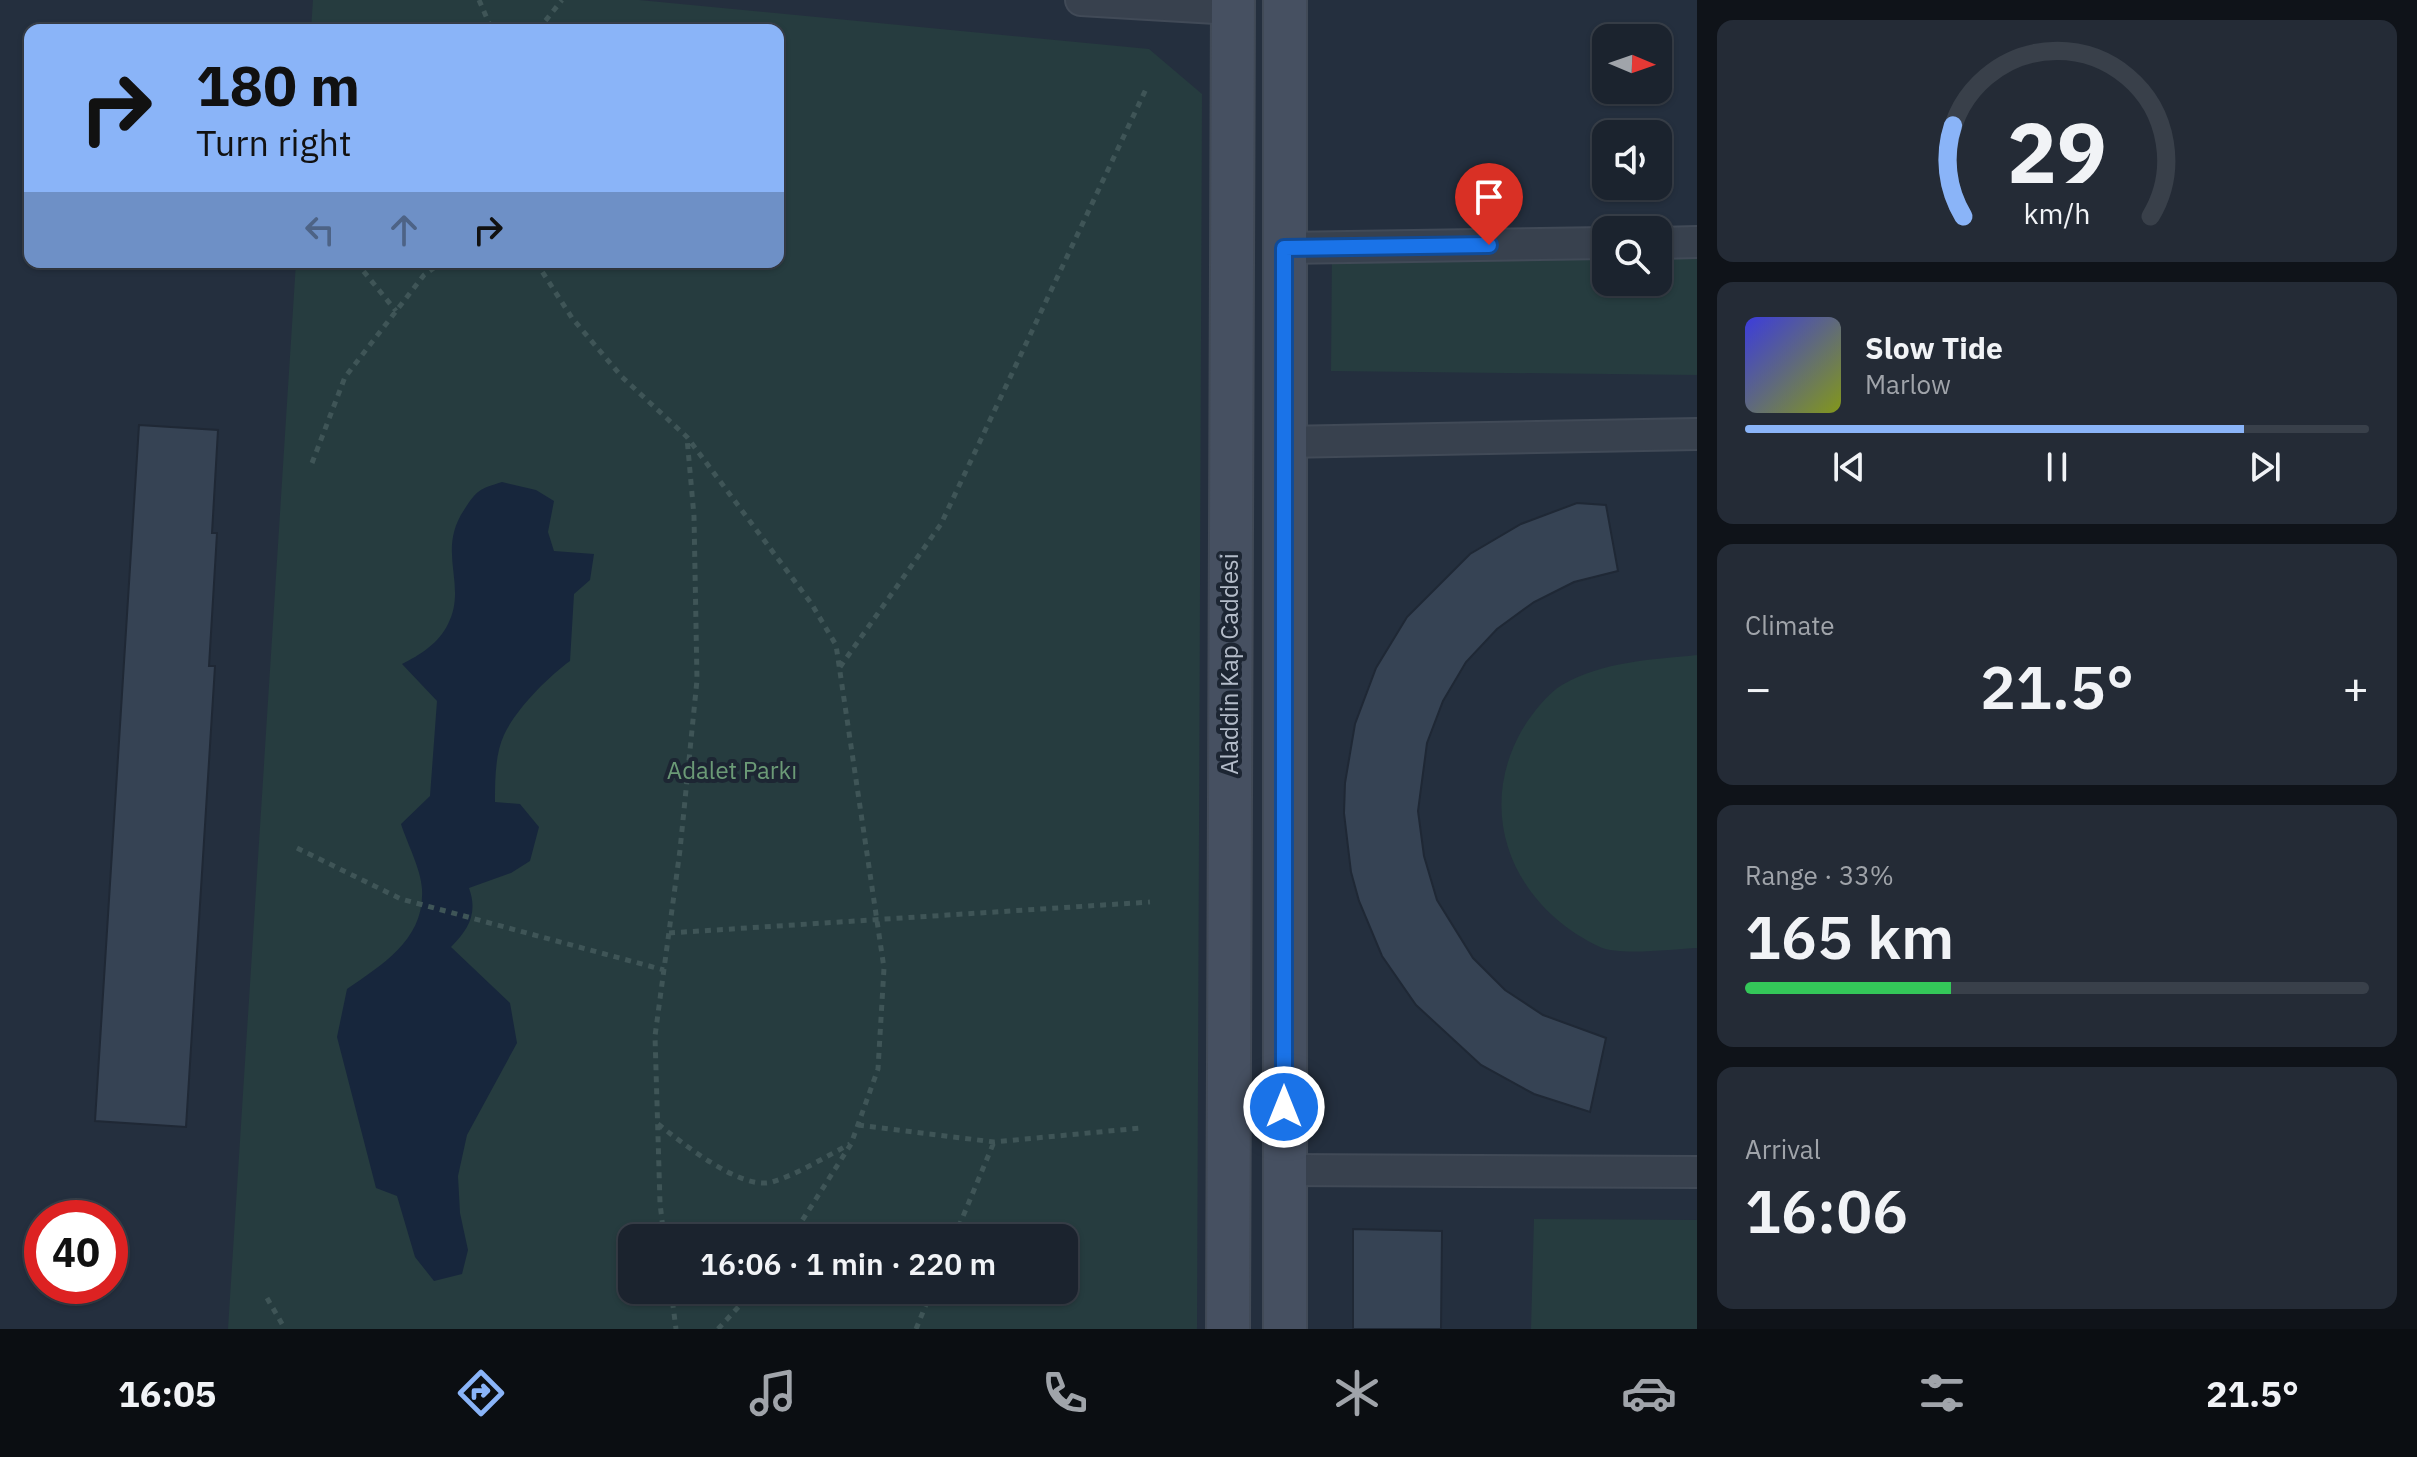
<!DOCTYPE html>
<meta charset="utf-8">
<style>
body{margin:0;font-family:"IBM Plex Sans",sans-serif;background:#242b36;color:#f1f3f6;height:100vh;display:flex;flex-direction:column;font-size:30px;white-space:nowrap}
*{box-sizing:border-box;margin:0}
p{font-size:26px;color:#a0a4aa}
.icon{flex:none;width:44px;height:44px;fill:none;stroke:currentColor;stroke-width:2;stroke-linecap:round;stroke-linejoin:round}
.map{position:relative;flex:1;overflow:hidden}
.sheet{display:flex;flex-direction:column;gap:20px;padding:20px;background:#0f1319;width:720px}
.sheet>*{flex:none}
.hud{position:absolute;left:24px;top:24px;width:760px;height:244px;border-radius:16px;box-shadow:0 2px 6px #0004,0 0 0 2px #39404a;background:#8ab4f8;color:#111;overflow:hidden}
.needle{width:52px;rotate:92deg}
.buttons{position:absolute;left:1592px;top:24px;display:grid;gap:16px}
.buttons a{display:grid;place-items:center;width:80px;height:80px;border-radius:16px;background:#1b232e;box-shadow:0 2px 6px #0004,0 0 0 2px #39404a;font-size:40px}
.speed{position:absolute;left:24px;top:1200px;display:flex;gap:16px;font-size:40px;font-weight:700;text-align:center}
.speed>*{display:grid;place-content:center;width:104px;height:104px;border-radius:50%;background:#1b232e;box-shadow:0 2px 6px #0004,0 0 0 2px #39404a;line-height:1}
.speed .limit{border:12px solid #d22;background:#fff;color:#111}
.pin{position:absolute;display:grid;place-items:center;width:68px;height:68px;color:#fff;margin:-82px -34px;border-radius:50% 50% 50% 0;rotate:-45deg;box-shadow:0 0 8px #0007}
.pin .icon{rotate:45deg}
.me{position:absolute;width:88px;margin:-44px;rotate:0deg;stroke-linejoin:round;filter:drop-shadow(0 0 6px #0008)}
.turn{display:flex;align-items:center;gap:28px;height:168px;padding:0 40px;font-size:36px}
.turn .icon{width:104px;height:104px;stroke-width:2.5}
.turn b{display:block;font-size:56px;line-height:68px}
.lanes{display:flex;align-items:center;height:76px;padding:0 40px;background:#0003;justify-content:center;gap:40px;direction:ltr}
.lanes .off{opacity:.35}
.big{font-size:60px;font-weight:600;line-height:1.1}
.sheet .widget{flex:1;display:flex;flex-direction:column;justify-content:center;gap:12px;min-width:0;padding:0 28px;border-radius:16px;background:#242b36}
.sheet .dial{align-items:center;gap:0}
.dial svg{height:208px;overflow:visible;fill:none;stroke:#39404a;stroke-width:7;stroke-linecap:round;text-anchor:middle}
.dial text{fill:#f1f3f6;stroke:none}
.song{display:flex;align-items:center;gap:24px}
.cover{width:96px;height:96px;border-radius:12px;background:linear-gradient(135deg,hsl(240 70% 55%),hsl(70 70% 35%))}
.played{height:8px;border-radius:4px;background:linear-gradient(90deg,#8ab4f8 80%,#39404a 80%)}
.keys{display:flex;justify-content:space-around;direction:ltr}
.heat{display:flex;justify-content:space-between;align-items:center;font-size:44px;direction:ltr}
.charge{height:12px;border-radius:6px;background:linear-gradient(90deg,#34c759 33%,#39404a 0)}
.trip{position:absolute;left:618px;top:1224px;width:460px;height:80px;border-radius:16px;background:#1b232e;box-shadow:0 2px 6px #0004,0 0 0 2px #39404a;font-weight:600;line-height:80px;text-align:center}
.menu{display:flex;height:128px;justify-content:space-around;align-items:center;background:#0b0e12;color:#a0a4aa}
.menu .icon{width:56px;height:56px}
.menu .on{color:#8ab4f8}
.menu b{font-size:36px;color:#f1f3f6}
main{display:flex;flex:1;min-height:0}
.map>svg:first-child{display:block}
</style>
<main>
<div class="map">
<svg width="1697" height="1329" viewBox="0 0 1697 1329">
<rect width="100%" height="100%" fill="#242f3e"/>
<path fill="#263c3f" fill-rule="evenodd" d="M 313,0 L 639,0 L 1149,49 L 1202,94 L 1197,1329 L 228,1329 L 296,262 L 778,262 L 778,30 L 311,30 ZM 632,1238 L 1064,1238 L 1064,1290 L 632,1290 Z
M 1332,251 L 1606,254 L 1606,282 L 1658,282 L 1658,254 L 1697,255 L 1697,375 L 1331,371 Z
M 1697,655 L 1697,948 C 1674,949 1620,956 1600,947 C 1514,907 1474,814 1522,730 C 1531,715 1547,694 1562,685 C 1604,661 1650,660 1697,655 Z
M 1534,1219 L 1697,1220 L 1697,1329 L 1531,1329 Z"/>
<path fill="#17263c" d="M 502,482 L 536,490 L 554,501 L 548,532 L 554,551 L 594,554 L 590,580 L 574,594 L 570,661 C 548,677 516,709 504,735 C 495,754 495,781 495,802 L 520,804 L 539,827 L 530,861 L 511,873 L 469,888 C 478,913 469,929 451,947 L 510,1003 L 517,1043 L 467,1135 L 458,1176 L 460,1213 L 468,1250 L 462,1274 L 434,1281 L 415,1257 L 397,1196 L 376,1188 L 337,1037 L 347,989 C 383,964 425,939 422,889 C 421,869 407,843 401,824 L 430,796 L 437,701 L 402,664 C 420,655 439,643 448,624 C 468,585 436,552 464,510 C 477,490 479,489 502,482 Z"/>
<path fill="#364354" stroke="#1f2835" stroke-width="2" d="M 139,425 L 218,430 L 212,533 L 217,533 L 209,666 L 215,666 L 186,1127 L 95,1121 Z
M 1577,503 L 1606,505 L 1618,571 L 1574,582 L 1534,602 L 1497,629 L 1466,662 L 1443,701 L 1427,743 L 1418,811 L 1424,856 L 1437,900 L 1473,958 L 1505,990 L 1543,1015 L 1606,1038 L 1590,1112 L 1534,1094 L 1481,1065 L 1416,1005 L 1382,956 L 1359,901 L 1351,872 L 1344,813 L 1345,783 L 1355,724 L 1376,668 L 1407,617 L 1470,554 L 1521,524 Z
M 1353,1229 L 1442,1231 L 1441,1329 L 1353,1329 Z"/>
<g fill="none" stroke-linecap="round" stroke-linejoin="round">
<defs>
<path id="street" d="M 1081,0 L 1233,9
M 1658,243 L 1697,242
M 1284,248 L 1606,243
M 1284,442 L 1697,434
M 1284,1170 L 1697,1172"/>
<path id="secondary" d="M 1228,1329 L 1233,0
M 1285,1329 L 1285,0"/>
</defs>
<use href="#street" stroke="#414a57" stroke-width="34"/>
<use href="#secondary" stroke="#414a57" stroke-width="46"/>
<path stroke="#3f5557" stroke-width="5" stroke-dasharray="6 6" stroke-linecap="butt" d="M 479,0 L 492,30
M 538,30 L 562,0
M 356,262 L 396,311
M 536,262 L 572,318 L 622,377 L 687,437 L 811,603 L 836,645 L 884,968 L 878,1069 L 851,1144 L 791,1238
M 312,463 L 345,377 L 424,275 L 442,262
M 840,667 L 941,524 L 1147,87
M 297,848 L 401,899 L 664,970
M 669,933 L 1150,902
M 658,1124 C 681,1142 741,1191 772,1182 C 798,1174 825,1157 850,1144
M 858,1125 L 994,1142 L 1141,1128
M 664,1238 L 660,1203 L 655,1036 L 680,850 L 697,680 L 694,516 L 687,438
M 954,1238 L 994,1142
M 671,1290 L 676,1329
M 267,1298 L 285,1329
M 718,1329 L 754,1290
M 916,1329 L 932,1290"/>
<use href="#street" stroke="#38414e" stroke-width="30"/>
<use href="#secondary" stroke="#465061" stroke-width="42"/>
</g>
<g fill="none" stroke-linecap="round" stroke-linejoin="round">
<defs>
<path id="route" d="M 1284,1107 L 1284,248 L 1489,245"/>
</defs>
<use href="#route" stroke="#114b97" stroke-width="20"/>
<use href="#route" stroke="#1a73e8" stroke-width="14"/>
</g>
<g text-anchor="middle" dominant-baseline="central" stroke-width="8" stroke-linejoin="round" paint-order="stroke">
<g font-size="24" fill="#b4bcc9" stroke="#1d2633">
<text transform="translate(1229 664) rotate(-90)">Aladdin Kap Caddesi</text>
</g>
<g font-size="24" fill="#6b9a76" stroke="#1d2633">
<text x="732" y="770">Adalet Parkı</text>
</g>
</g>
</svg>
<div class="buttons">
<a><svg class="needle" viewBox="-14 -14 28 28"><path d="M0-13l5 13h-10z" fill="#e53935"/><path d="M0 13l5-13h-10z" fill="#a0a4aa"/></svg></a>
<a><svg class="icon" aria-label="sound" viewBox="0 0 24 24"><path d="M4 9h4l5-4v14l-5-4H4zM17 9q2 3 0 6"/></svg></a>
<a><svg class="icon" aria-label="search" viewBox="0 0 24 24"><circle cx="10" cy="10" r="6"/><path d="M15 15l6 6"/></svg></a>
</div>
<div class="speed"><div class="limit">40</div></div>
<div class="pin" style="left:1489px;top:245px;background:#d93025"><svg class="icon" aria-label="arrive" viewBox="0 0 24 24"><path d="M6 21V4h12l-3 4 3 4H6"/></svg></div>
<svg class="me" style="left:1284px;top:1107px" viewBox="-20 -20 40 40"><circle r="17" fill="#1a73e8" stroke="#fff" stroke-width="3"/><path d="M0-11L8 9 0 5-8 9z" fill="#fff"/></svg>
<div class="trip">16:06 · 1 min · 220 m</div>
<div class="hud">
<div class="turn"><svg class="icon" aria-label="right" viewBox="0 0 24 24"><path d="M7 20v-9h11M14 6l5 5-5 5"/></svg><div><b>180 m</b>Turn right</div></div>
<div class="lanes"><svg class="icon off" aria-label="left" viewBox="0 0 24 24"><path d="M17 20v-9H6M10 6l-5 5 5 5"/></svg><svg class="icon off" aria-label="ahead" viewBox="0 0 24 24"><path d="M12 20V5M6 11l6-6 6 6"/></svg><svg class="icon" aria-label="right" viewBox="0 0 24 24"><path d="M7 20v-9h11M14 6l5 5-5 5"/></svg></div>
</div>
</div>
<section class="sheet">
<div class="widget dial"><svg viewBox="0 0 100 80">
<path d="M14 69A42 42 0 1 1 86 69"/>
<path d="M14 69A42 42 0 0 1 10 34" stroke="#8ab4f8"/>
<text x="50" y="56" font-size="32" font-weight="700">29</text>
<text x="50" y="72" font-size="11">km/h</text>
</svg></div>
<div class="widget">
<div class="song"><i class="cover"></i><div><b>Slow Tide</b><p>Marlow</p></div></div>
<div class="played"></div>
<div class="keys"><svg class="icon" aria-label="previous" viewBox="0 0 24 24"><path d="M18 5L8 12l10 7zM5 5v14"/></svg><svg class="icon" aria-label="pause" viewBox="0 0 24 24"><path d="M8 5v14M16 5v14"/></svg><svg class="icon" aria-label="next" viewBox="0 0 24 24"><path d="M6 5l10 7-10 7zM19 5v14"/></svg></div>
</div>
<div class="widget"><p>Climate</p>
<div class="heat"><a>−</a><b class="big">21.5°</b><a>+</a></div>
</div>
<div class="widget"><p>Range · 33%</p><b class="big">165 km</b><div class="charge"></div></div>
<div class="widget"><p>Arrival</p><b class="big">16:06</b></div>
</section>
</main>
<nav class="menu">
<b>16:05</b>
<svg class="icon on" aria-label="directions" viewBox="0 0 24 24"><path d="M12 3l9 9-9 9-9-9zM9 14v-3h6M13 9l2 2-2 2"/></svg>
<svg class="icon" aria-label="music" viewBox="0 0 24 24"><path d="M9 18V5l10-2v13"/><circle cx="6" cy="18" r="3"/><circle cx="16" cy="16" r="3"/></svg>
<svg class="icon" aria-label="phone" viewBox="0 0 24 24"><path d="M5 4h4l2 5-3 2q2 4 5 5l2-3 5 2v4C11 20 4 13 5 4z"/></svg>
<svg class="icon" aria-label="climate" viewBox="0 0 24 24"><path d="M12 3v18M4 7l16 10M4 17L20 7"/></svg>
<svg class="icon" aria-label="car" viewBox="0 0 24 24"><path d="M5 17H2v-5l4-1 3-4h7l3 4 3 1v5h-3M9 17h6M6 11h13"/><circle cx="7" cy="17" r="2"/><circle cx="17" cy="17" r="2"/></svg>
<svg class="icon" aria-label="filters" viewBox="0 0 24 24"><path d="M4 7h16M4 17h16"/><circle cx="9" cy="7" r="2"/><circle cx="15" cy="17" r="2"/></svg>
<b>21.5°</b>
</nav>
